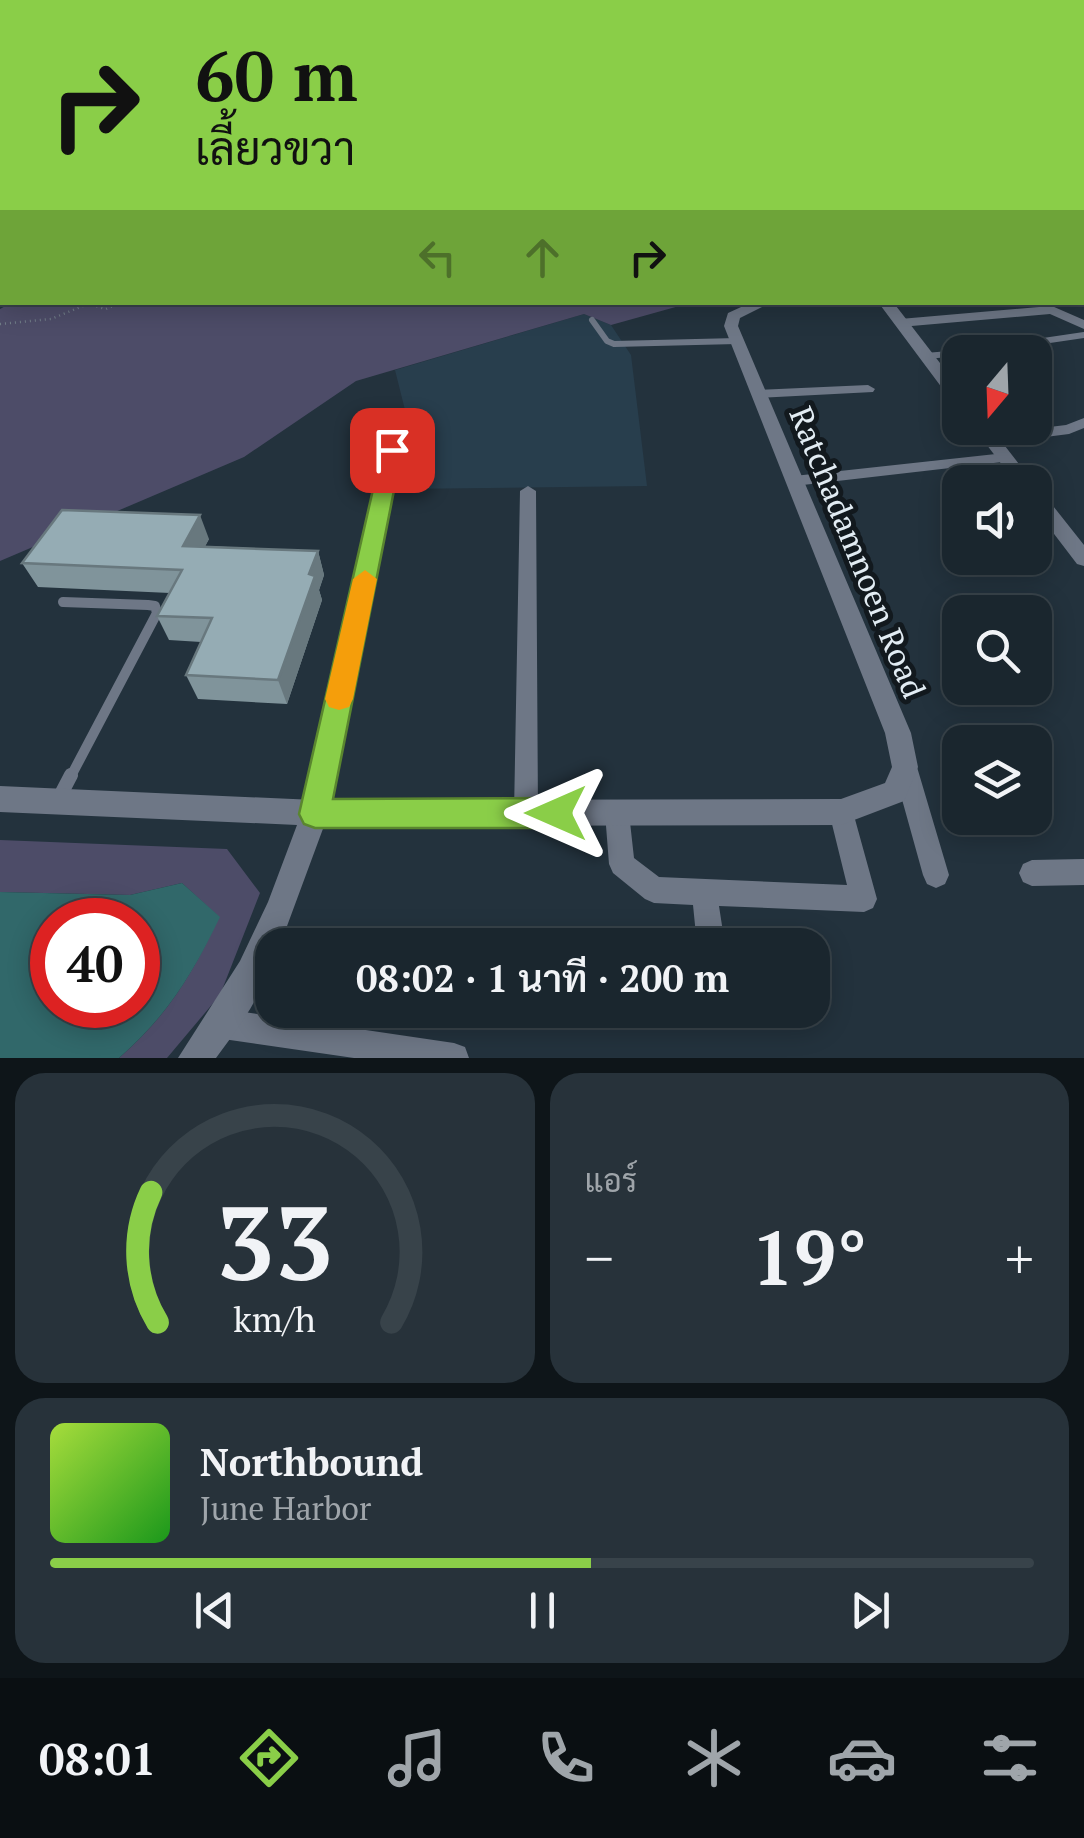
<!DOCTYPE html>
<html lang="th">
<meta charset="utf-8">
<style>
body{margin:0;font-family:"PT Serif",Sarabun,serif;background:#27323a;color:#f1f3f6;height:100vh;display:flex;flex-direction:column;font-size:38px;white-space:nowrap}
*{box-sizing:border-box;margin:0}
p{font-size:32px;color:#9fa5aa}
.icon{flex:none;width:55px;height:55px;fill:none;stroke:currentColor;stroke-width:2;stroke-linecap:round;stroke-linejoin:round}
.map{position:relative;height:1058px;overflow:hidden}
.side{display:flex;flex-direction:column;gap:15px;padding:15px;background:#0e1519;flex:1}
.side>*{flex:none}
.top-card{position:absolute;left:0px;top:0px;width:1085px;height:305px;box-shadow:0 5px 25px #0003,0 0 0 2px #38434a;background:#8ace48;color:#111;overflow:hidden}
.needle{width:65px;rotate:199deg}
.controls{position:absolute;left:942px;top:335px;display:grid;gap:20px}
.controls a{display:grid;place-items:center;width:110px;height:110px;border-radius:20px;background:#1a262e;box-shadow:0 5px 25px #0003,0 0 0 2px #38434a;font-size:50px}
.speed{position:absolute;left:30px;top:898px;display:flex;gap:20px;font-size:50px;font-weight:700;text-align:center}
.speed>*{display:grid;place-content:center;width:130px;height:130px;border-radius:50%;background:#1a262e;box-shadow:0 5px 25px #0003,0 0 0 2px #38434a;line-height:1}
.speed .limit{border:15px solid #d22;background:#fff;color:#111}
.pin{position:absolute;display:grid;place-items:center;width:85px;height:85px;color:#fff;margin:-42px;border-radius:20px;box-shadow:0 5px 15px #0006}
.me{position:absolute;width:110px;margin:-55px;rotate:270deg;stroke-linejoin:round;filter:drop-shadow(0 0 8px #0008)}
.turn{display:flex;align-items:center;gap:35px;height:210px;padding:0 30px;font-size:45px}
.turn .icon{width:130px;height:130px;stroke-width:2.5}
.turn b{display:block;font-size:70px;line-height:85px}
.lanes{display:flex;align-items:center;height:95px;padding:0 30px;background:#0003;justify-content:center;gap:50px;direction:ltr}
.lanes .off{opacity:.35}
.big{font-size:75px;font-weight:600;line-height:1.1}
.side .widget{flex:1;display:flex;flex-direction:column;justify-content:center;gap:15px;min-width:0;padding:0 35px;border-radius:30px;background:#27323a}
.side .dial{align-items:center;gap:0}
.dial svg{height:260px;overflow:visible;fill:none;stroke:#38434a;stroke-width:7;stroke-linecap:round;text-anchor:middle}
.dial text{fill:#f1f3f6;stroke:none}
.song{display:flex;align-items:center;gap:30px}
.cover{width:120px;height:120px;border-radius:15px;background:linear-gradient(135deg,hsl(80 70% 55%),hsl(120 70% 35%))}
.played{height:10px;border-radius:5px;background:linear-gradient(90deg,#8ace48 55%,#38434a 55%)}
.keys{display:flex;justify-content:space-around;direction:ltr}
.heat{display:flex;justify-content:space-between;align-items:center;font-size:55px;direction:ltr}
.side .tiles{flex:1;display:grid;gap:15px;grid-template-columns:1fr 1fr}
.widget:last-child{grid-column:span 2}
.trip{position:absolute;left:255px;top:928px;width:575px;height:100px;border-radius:30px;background:#1a262e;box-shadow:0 5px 25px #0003,0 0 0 2px #38434a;font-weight:600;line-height:100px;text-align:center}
.menu{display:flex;height:160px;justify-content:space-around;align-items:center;background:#0a0f12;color:#9fa5aa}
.menu .icon{width:70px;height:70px}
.menu .selected{color:#8ace48}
.menu b{font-size:45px;color:#f1f3f6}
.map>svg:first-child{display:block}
</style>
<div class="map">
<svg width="1084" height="1058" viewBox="0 0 1084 1058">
<rect width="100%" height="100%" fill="#23323d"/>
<path fill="#283e4d" d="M 584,314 L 611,325 L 631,355 L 647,486 L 398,489 L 412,438 L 395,370 Z"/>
<path fill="#4d4c68" d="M 11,303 L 690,303 L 611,325 L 584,314 L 356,381 L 244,457 L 0,561 L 0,309 Z
M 0,840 L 227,849 L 260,893 L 220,995 L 167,1058 L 119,1058 C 168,1015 192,975 219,917 L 182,883 L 130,895 L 0,892 Z"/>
<path fill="#31686a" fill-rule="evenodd" d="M 182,883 L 220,917 C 192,975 168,1015 119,1058 L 0,1058 L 0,892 L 130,895 ZM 52,920 L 138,920 L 138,1005 L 52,1005 Z"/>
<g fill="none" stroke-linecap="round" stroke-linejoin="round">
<path stroke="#727f89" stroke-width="2.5" stroke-dasharray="1 4" stroke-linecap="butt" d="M 0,306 L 5,302
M 0,324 L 51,319 L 88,304 L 106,309 L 121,302"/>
<path stroke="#6e7786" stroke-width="6" d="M 592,320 L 607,341 L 614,344 L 737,341
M 968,352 L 1084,335
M 926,356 L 960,353"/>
<path stroke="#6e7786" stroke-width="10" d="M 63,602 L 148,605 L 155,606 L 157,613 L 70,778"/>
<path stroke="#6e7786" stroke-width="14" d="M 59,798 L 71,775"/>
<path fill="#6e7786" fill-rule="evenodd" d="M 1082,213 L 1084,213 L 1084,220 L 1082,220 Z
M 1045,303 L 1084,320 L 1084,329 L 1050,314 L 900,327 L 894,323 L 900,319 L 1039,307 Z
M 868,385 L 875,389 L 873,392 L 759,398 L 752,394 L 759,390 Z
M 1084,418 L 1084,428 L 1069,434 L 990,444 L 982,439 L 990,434 L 1066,425 Z
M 392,445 L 400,450 L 327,813 L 324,821 L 315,824 L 306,821 L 303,813 L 384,450 Z
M 1005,453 L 1013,458 L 1011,461 L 794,486 L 786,481 L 794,476 Z
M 528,486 L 536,491 L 538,813 L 535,821 L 526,824 L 517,821 L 514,813 L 520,491 Z
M 905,757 L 913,760 L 917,767 L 949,875 L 945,884 L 936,888 L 927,884 L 923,875 L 893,767 L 897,760 Z
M 841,801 L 850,804 L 853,812 L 877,899 L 873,908 L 864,912 L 719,906 L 725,945 L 697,945 L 693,905 L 654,903 L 645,899 L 613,873 L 609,864 L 605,813 L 608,805 L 617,802 L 626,805 L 629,813 L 634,858 L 659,877 L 847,885 L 829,812 L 832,804 Z
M 1084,859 L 1084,885 L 1032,886 L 1023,882 L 1019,873 L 1023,864 L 1032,860 Z
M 223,1009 L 454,1043 L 465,1047 L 469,1058 L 354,1058 L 223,1039 L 213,1034 L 208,1024 L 213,1014 Z
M 705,1010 L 733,1010 L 733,1011 L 729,1021 L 719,1025 L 709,1021 Z"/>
<path fill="#6e7786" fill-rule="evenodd" d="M 752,302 L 772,302 L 740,318 L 738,326 L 911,733 L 918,767 L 904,801 L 841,825 L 324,826 L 280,945 L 272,945 C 272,984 239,1027 216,1058 L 178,1058 L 240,961 L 268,902 L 297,825 L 0,812 L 0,786 L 315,800 L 841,799 L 885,783 L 892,767 L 885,733 L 724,326 L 728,313 Z
M 878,302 L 893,302 L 960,389 L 960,405 L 954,404 Z
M 974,428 L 991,428 L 1033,482 L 1015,482 Z
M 1035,490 L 1042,492 L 1084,545 L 1084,566 L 1077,564 L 1035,509 Z"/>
<path fill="#919eb7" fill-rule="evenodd" d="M 1082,240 L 1084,240 L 1084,248 L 1082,248 Z"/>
</g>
<path fill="#80949b" d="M 209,539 L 205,546 L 318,551 L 324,575 L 319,590 L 322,600 L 287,704 L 198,699 L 186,675 L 201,642 L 169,640 L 157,616 L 170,593 L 38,587 L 22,563 Z"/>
<path fill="#68787e" d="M 200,515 L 209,539 L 193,570 L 183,546 Z
M 318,551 L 324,575 L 319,590 L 322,600 L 287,704 L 278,680 L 309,574 Z"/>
<path fill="#95acb4" stroke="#68787e" stroke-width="2.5" d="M 62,510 L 200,515 L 183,546 L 318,551 L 309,574 L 315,576 L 278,680 L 186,675 L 212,618 L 157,616 L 182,570 L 22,563 Z"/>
<linearGradient id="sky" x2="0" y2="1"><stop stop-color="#131c22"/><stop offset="0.5" stop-color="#3f4f62"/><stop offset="1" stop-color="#3f4f62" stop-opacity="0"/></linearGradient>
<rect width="1084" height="297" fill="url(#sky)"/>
<path fill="#8ace48" stroke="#5a862f" stroke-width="2.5" d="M 392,444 L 402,450 L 333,799 L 556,798 L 567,802 L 572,813 L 567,823 L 556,828 L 315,828 L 304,824 L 299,814 L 382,450 Z"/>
<path fill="#f59e0b" d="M 365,570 L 377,579 L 353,699 L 349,707 L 339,710 L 329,707 L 325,699 L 353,579 Z"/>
<g text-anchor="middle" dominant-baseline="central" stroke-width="10" stroke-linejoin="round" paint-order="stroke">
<g font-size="32" fill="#e2ecf3" stroke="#12191e">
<text transform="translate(858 552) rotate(68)">Ratchadamnoen Road</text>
</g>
</g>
</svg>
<div class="controls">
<a><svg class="needle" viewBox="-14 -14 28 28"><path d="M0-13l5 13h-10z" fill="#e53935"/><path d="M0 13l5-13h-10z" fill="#9fa5aa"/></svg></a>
<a><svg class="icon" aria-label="sound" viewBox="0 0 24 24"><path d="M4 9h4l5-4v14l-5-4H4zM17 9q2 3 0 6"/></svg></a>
<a><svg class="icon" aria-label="search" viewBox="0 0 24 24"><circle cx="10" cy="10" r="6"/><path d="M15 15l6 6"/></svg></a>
<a><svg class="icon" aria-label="layers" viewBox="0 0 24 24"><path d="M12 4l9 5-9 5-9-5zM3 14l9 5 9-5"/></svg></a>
</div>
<div class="speed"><div class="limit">40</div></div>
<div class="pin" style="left:392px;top:450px;background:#d93025"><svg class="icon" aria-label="arrive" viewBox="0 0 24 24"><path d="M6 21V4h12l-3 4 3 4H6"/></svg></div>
<svg class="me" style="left:556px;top:813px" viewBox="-20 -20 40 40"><path d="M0-17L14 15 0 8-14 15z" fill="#8ace48" stroke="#fff" stroke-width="4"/></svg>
<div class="trip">08:02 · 1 นาที · 200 m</div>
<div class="top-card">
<div class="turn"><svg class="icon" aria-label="right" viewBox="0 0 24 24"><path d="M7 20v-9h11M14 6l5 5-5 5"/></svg><div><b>60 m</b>เลี้ยวขวา</div></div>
<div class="lanes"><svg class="icon off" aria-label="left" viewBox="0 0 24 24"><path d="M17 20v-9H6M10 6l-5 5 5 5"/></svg><svg class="icon off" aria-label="ahead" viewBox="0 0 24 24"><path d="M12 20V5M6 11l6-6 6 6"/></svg><svg class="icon" aria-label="right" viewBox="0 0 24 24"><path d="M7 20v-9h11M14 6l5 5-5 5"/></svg></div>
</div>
</div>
<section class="side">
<div class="tiles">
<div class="widget dial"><svg viewBox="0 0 100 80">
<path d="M14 69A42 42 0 1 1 86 69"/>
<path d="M14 69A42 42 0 0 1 12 29" stroke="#8ace48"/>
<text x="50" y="56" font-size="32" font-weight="700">33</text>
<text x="50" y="72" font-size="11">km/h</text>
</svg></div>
<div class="widget"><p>แอร์</p>
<div class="heat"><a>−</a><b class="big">19°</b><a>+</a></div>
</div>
<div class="widget">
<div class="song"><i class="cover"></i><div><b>Northbound</b><p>June Harbor</p></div></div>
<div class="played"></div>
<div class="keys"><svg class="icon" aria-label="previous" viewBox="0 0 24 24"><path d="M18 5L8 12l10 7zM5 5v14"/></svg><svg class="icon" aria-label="pause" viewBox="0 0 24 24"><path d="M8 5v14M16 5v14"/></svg><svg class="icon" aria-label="next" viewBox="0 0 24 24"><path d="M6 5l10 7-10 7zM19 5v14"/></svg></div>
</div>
</div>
</section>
<nav class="menu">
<b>08:01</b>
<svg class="icon selected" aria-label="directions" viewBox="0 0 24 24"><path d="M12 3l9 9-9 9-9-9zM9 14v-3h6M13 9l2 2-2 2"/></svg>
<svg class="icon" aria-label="music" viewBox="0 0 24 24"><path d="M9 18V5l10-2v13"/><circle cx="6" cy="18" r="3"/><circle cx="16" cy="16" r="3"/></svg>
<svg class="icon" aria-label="phone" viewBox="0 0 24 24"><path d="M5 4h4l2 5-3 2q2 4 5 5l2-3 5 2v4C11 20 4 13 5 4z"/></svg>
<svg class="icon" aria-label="climate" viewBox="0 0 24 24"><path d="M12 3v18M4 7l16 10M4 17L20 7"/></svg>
<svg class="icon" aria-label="car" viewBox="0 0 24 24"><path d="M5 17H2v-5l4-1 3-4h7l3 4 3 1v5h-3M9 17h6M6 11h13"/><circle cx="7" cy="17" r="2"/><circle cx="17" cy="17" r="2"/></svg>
<svg class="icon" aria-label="filters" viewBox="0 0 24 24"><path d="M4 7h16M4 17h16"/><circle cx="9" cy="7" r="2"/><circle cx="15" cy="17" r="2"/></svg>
</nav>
